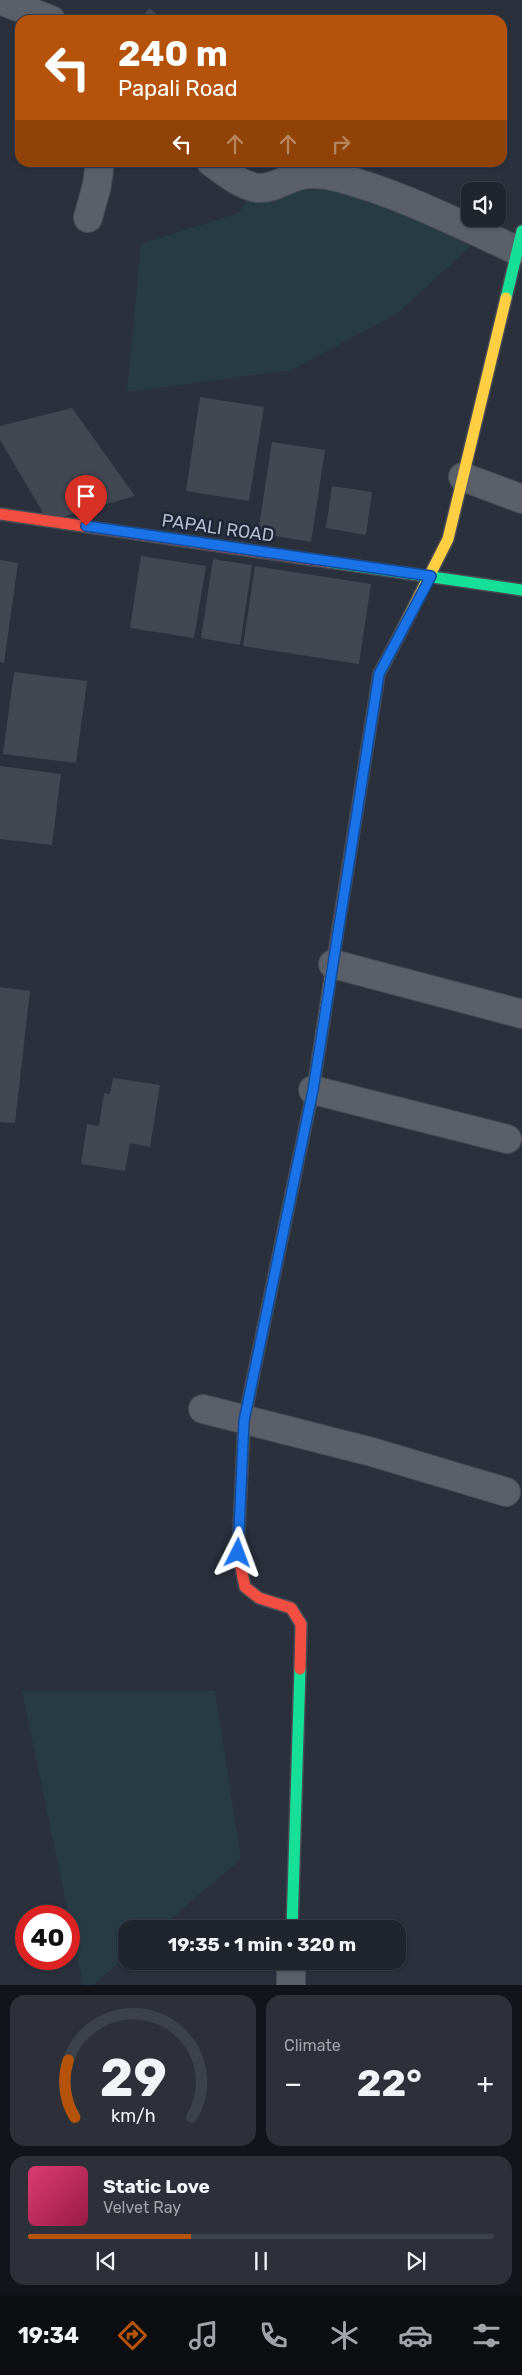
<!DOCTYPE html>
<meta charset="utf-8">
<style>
body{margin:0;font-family:Rubik,sans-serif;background:#2d3039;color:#f1f3f6;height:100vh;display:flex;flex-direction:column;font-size:19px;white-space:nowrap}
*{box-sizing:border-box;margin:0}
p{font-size:16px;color:#a2a4aa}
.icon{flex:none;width:28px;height:28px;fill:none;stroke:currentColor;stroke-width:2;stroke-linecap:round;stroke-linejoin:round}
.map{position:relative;height:1985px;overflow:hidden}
.panel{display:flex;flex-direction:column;gap:10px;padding:10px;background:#121419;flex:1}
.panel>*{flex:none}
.hud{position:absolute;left:15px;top:15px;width:492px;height:152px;border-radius:15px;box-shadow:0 1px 4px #0004,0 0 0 1px #3d4149;background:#b45309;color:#fff;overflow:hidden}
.controls{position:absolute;left:461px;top:182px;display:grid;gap:10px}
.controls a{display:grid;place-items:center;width:45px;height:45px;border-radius:10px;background:#20242d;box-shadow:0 1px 4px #0004,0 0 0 1px #3d4149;font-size:25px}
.speed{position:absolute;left:15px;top:1905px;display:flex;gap:10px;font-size:25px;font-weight:700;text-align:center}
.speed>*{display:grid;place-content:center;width:65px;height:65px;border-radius:50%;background:#20242d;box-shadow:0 1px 4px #0004,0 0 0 1px #3d4149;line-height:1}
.speed .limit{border:8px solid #d22;background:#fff;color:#111}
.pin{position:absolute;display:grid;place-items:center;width:42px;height:42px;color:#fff;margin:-51px -21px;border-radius:50% 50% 50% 0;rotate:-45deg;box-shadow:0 0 5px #0007}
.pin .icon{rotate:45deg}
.me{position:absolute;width:55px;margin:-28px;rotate:3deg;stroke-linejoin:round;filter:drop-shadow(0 0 4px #0008)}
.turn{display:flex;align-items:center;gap:18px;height:105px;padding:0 20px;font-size:22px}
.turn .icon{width:65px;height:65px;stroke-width:2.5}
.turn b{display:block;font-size:35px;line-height:42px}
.lanes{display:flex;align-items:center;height:48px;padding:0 20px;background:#0003;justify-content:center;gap:25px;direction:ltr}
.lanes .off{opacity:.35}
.big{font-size:38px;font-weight:700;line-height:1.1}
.panel .tile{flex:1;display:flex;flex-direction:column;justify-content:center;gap:8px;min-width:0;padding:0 18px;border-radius:15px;background:#2d3039}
.panel .dial{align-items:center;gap:0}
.dial svg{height:130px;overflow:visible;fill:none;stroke:#3d4149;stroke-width:7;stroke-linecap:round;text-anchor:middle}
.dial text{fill:#f1f3f6;stroke:none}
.song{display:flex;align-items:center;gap:15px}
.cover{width:60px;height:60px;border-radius:8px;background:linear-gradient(135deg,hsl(340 70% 55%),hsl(340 70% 35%))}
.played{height:5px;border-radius:2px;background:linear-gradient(90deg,#b45309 35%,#3d4149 35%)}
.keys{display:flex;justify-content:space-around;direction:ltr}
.heat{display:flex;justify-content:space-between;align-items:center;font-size:28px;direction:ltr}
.panel .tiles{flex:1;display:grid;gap:10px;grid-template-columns:1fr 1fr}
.tile:last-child{grid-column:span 2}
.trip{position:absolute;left:118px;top:1920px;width:288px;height:50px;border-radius:15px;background:#20242d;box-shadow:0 1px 4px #0004,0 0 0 1px #3d4149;font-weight:700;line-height:50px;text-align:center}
.dock{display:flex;height:80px;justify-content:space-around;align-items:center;background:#0d0e12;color:#a2a4aa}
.dock .icon{width:35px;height:35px}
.dock .on{color:#b45309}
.dock b{font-size:22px;color:#f1f3f6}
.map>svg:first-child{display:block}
</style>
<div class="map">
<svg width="522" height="1985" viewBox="0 0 522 1985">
<rect width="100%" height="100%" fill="#2a303c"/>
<path fill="#263b43" d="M 323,178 L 474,243 L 397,314 L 291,370 L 127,392 L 141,244 L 238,213 L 254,192 Z
M 215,1691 L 241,1859 L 159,1929 L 126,1929 L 126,1957 L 93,1985 L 83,1985 L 22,1691 Z"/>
<path fill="#424752" d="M 149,8 L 165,20 L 141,20 Z
M 200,397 L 264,407 L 249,501 L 186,491 Z
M 72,408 L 135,496 L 48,521 L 0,440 L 0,426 Z
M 272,442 L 325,450 L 311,542 L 258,533 Z
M 332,486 L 372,492 L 366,535 L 326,528 Z
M 141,556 L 206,566 L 194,638 L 130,628 Z
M 213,559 L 252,565 L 240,645 L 201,638 Z
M 0,560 L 18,563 L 4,663 L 0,662 Z
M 255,566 L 371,584 L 359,664 L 243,646 Z
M 14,672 L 87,681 L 76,763 L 3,754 Z
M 0,766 L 61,774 L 52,845 L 0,839 Z
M 0,987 L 30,991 L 15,1123 L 0,1122 Z
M 113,1078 L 160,1085 L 150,1147 L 130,1143 L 125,1171 L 81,1164 L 87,1124 L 99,1126 L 104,1093 L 110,1094 Z"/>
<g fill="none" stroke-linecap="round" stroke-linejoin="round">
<defs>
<path id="street" d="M 0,0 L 51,20
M 211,162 C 224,171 241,186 258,188 C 272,189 284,180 298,176 C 310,173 324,174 336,177 C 399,193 457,223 516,250
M 88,218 L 97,185 L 100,162
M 463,477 L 522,499
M 333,964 L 522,1014
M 313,1090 L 507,1139
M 203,1409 L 372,1452 L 506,1492
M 291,1985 L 291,1961"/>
<path id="fast" d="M 506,298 L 522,231
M 329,562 L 522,590
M 292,1929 L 300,1669"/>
<path id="slow" d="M 401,632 L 448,539 L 506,298
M 263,1329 L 313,1090 L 332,967"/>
<path id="jam" d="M 0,514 L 329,562
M 332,967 L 379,674 L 401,632
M 263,1329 L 244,1421 L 238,1553 L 245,1587 L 259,1598 L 291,1608 L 301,1624 L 300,1669"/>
</defs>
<use href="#street" stroke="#474b54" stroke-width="30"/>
<use href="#fast" stroke="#474b54" stroke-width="14"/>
<use href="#slow" stroke="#474b54" stroke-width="14"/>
<use href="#jam" stroke="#474b54" stroke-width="14"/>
<use href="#street" stroke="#5b5f68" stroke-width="28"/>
<use href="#fast" stroke="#16e098" stroke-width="11"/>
<use href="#slow" stroke="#ffcf43" stroke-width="11"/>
<use href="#jam" stroke="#f24e42" stroke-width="11"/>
</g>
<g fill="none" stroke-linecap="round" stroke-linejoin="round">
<defs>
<path id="route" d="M 86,526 L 431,576 L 379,674 L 313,1090 L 244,1421 L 238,1553"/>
</defs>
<use href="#route" stroke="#114b97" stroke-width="12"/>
<use href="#route" stroke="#1a73e8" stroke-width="9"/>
</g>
<g text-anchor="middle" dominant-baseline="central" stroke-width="5" stroke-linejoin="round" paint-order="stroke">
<g font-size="18" fill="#b4bbcd" stroke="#1c2538">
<text transform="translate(218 528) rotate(8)">PAPALI ROAD</text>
</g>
</g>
</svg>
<div class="controls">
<a><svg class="icon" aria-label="sound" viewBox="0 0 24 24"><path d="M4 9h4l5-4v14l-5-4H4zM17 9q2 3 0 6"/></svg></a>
</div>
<div class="speed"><div class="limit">40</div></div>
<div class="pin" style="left:86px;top:526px;background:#d93025"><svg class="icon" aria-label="arrive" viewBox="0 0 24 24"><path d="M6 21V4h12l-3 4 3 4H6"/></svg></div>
<svg class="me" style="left:238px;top:1553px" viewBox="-20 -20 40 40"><path d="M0-17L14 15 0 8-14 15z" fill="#1a73e8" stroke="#fff" stroke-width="4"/></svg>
<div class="trip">19:35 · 1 min · 320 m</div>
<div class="hud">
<div class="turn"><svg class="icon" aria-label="left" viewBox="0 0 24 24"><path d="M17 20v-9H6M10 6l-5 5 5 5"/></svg><div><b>240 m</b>Papali Road</div></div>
<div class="lanes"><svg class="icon" aria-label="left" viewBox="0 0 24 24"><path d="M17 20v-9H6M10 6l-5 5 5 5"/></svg><svg class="icon off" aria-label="ahead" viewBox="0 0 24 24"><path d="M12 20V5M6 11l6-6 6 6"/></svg><svg class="icon off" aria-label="ahead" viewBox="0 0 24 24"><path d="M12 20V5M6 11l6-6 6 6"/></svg><svg class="icon off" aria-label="right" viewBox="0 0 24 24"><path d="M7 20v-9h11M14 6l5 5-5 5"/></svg></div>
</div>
</div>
<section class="panel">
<div class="tiles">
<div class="tile dial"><svg viewBox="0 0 100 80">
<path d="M14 69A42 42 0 1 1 86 69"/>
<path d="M14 69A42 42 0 0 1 10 34" stroke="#b45309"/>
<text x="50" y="56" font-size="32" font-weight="700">29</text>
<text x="50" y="72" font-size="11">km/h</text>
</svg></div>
<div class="tile"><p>Climate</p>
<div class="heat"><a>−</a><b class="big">22°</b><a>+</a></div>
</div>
<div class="tile">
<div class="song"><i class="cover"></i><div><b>Static Love</b><p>Velvet Ray</p></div></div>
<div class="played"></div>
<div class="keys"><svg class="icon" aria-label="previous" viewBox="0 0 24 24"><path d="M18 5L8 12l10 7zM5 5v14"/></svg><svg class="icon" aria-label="pause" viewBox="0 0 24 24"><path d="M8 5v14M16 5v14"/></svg><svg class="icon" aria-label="next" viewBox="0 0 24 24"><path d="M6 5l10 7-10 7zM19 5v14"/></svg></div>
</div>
</div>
</section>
<nav class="dock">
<b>19:34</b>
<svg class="icon on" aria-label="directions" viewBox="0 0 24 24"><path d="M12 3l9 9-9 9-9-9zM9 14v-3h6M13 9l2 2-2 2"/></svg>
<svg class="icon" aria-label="music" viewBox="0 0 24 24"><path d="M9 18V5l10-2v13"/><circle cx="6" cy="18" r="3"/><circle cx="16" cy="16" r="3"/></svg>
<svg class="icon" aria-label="phone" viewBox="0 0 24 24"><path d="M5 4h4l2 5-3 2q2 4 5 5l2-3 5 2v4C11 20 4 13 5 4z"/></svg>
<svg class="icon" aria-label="climate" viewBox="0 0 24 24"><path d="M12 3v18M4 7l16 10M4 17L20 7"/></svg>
<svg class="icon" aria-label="car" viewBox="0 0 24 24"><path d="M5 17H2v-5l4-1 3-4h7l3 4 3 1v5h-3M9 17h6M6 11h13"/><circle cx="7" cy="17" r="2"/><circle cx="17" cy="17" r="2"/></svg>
<svg class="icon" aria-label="filters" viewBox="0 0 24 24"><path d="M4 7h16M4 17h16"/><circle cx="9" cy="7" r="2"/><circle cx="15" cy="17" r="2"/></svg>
</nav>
